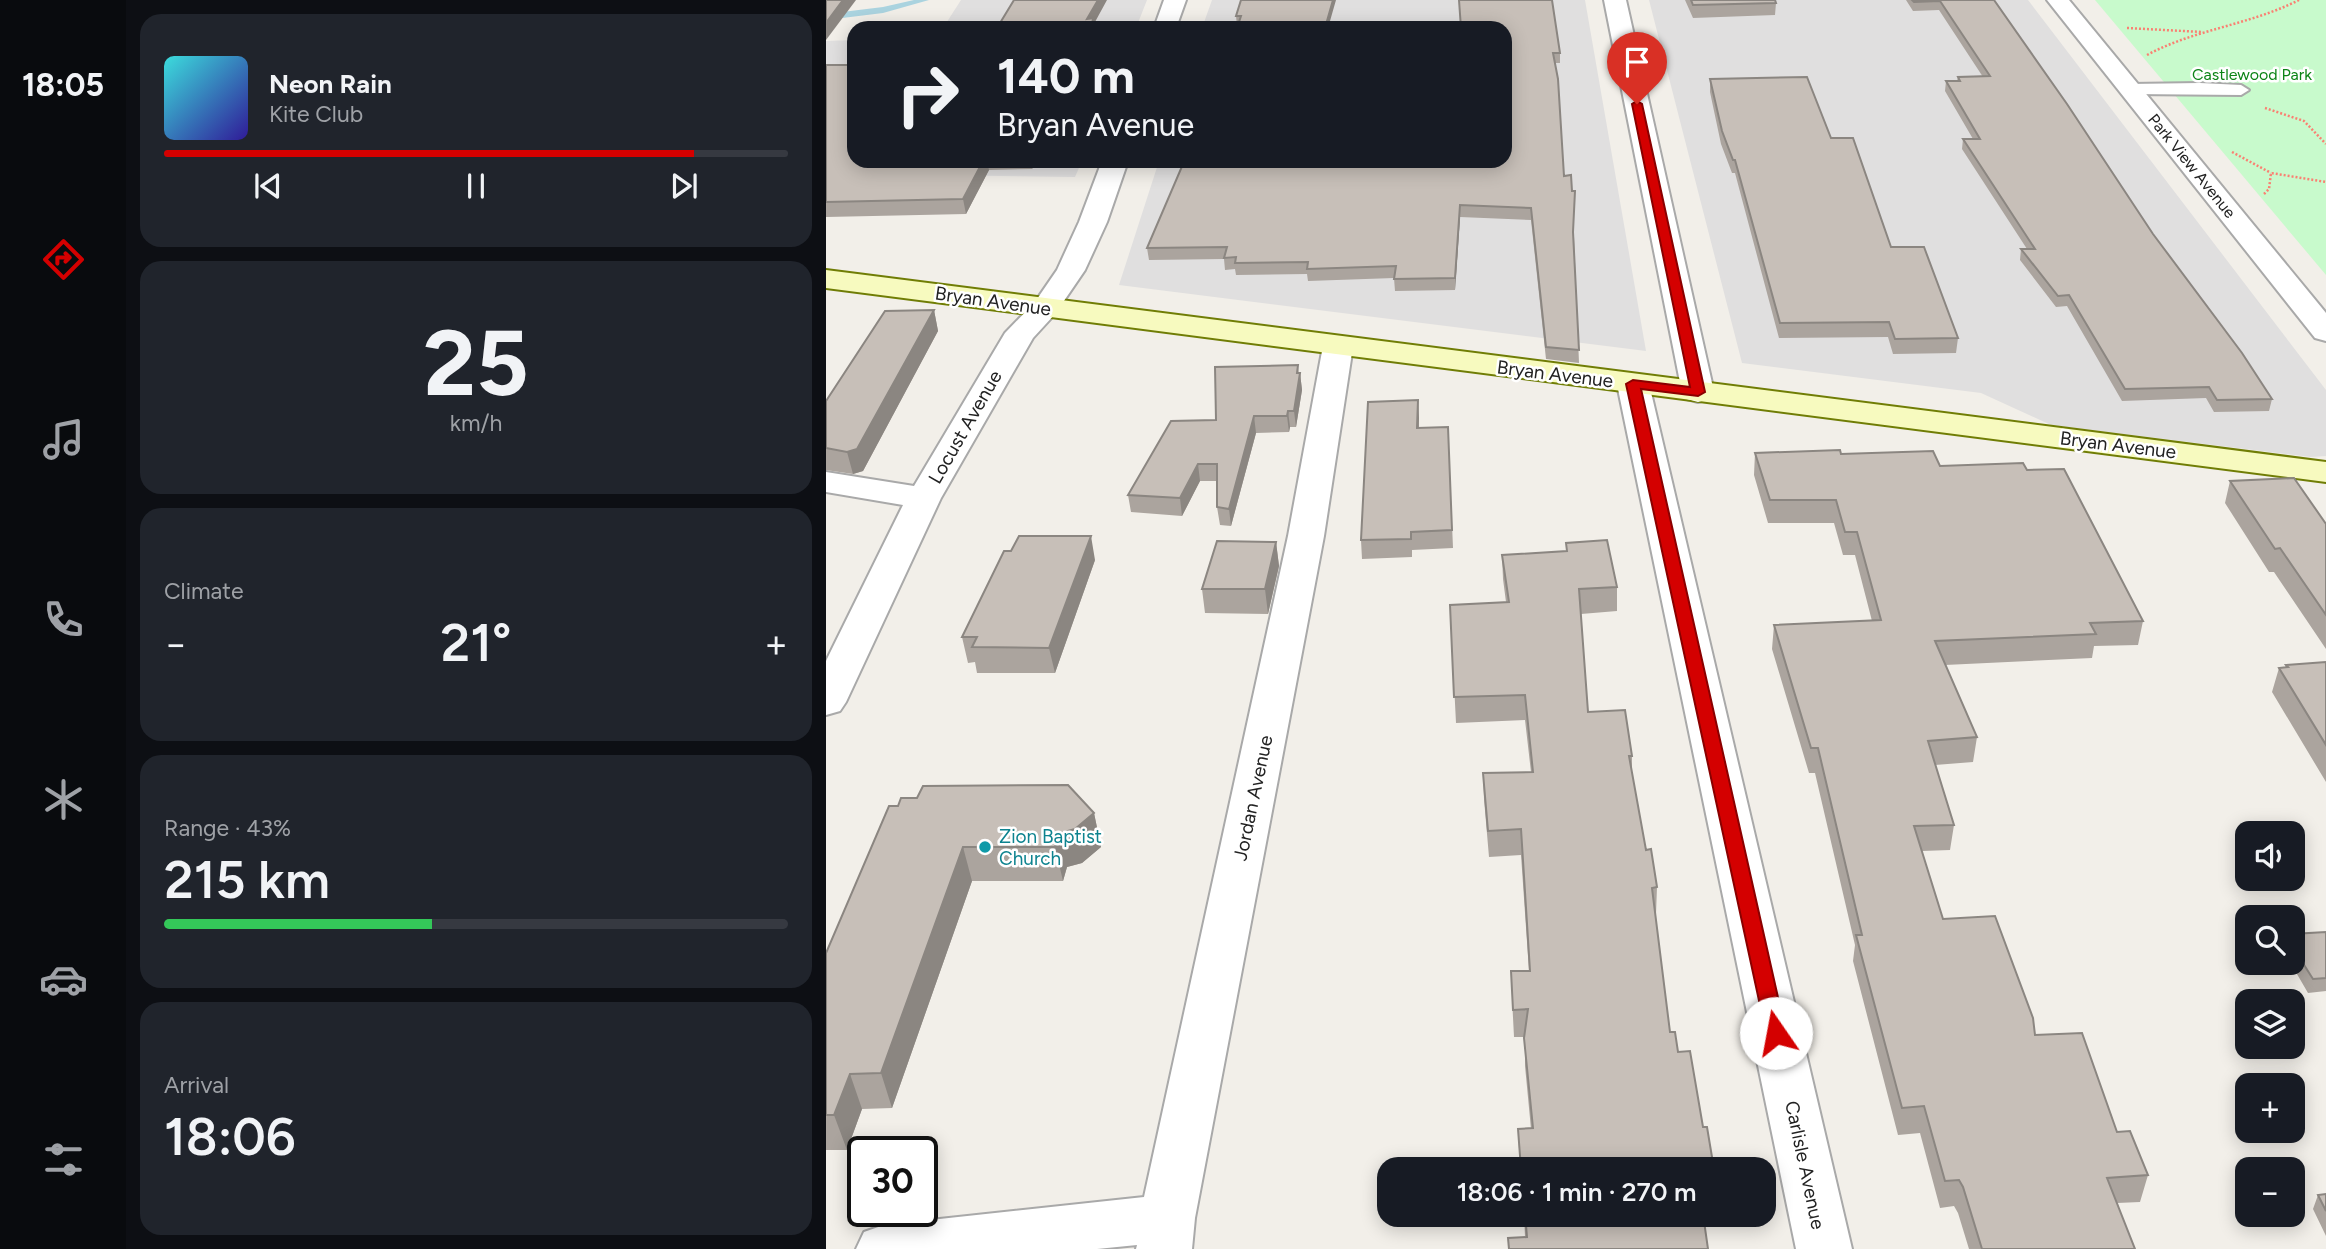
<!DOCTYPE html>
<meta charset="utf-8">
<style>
body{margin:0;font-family:Figtree,sans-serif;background:#20242c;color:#f1f3f6;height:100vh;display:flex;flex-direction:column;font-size:26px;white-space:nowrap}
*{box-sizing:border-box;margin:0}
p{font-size:23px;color:#9ea1a6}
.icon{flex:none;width:38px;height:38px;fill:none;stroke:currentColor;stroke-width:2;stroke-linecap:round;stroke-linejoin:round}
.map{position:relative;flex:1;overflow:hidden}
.side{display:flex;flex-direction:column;gap:14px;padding:14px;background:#0d0f14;width:700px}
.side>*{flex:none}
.top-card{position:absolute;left:21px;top:21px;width:665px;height:147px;border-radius:21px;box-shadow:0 4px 18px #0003;background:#171b24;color:#f1f3f6;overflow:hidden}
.controls{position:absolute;left:1409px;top:821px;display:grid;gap:14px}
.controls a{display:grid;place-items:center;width:70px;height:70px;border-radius:14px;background:#171b24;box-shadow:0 4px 18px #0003;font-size:35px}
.speed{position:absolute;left:21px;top:1136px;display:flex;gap:14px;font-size:35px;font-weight:700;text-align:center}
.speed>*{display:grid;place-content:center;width:91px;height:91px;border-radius:50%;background:#171b24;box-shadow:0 4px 18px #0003;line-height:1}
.speed .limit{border:4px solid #111;border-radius:10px;background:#fff;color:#111}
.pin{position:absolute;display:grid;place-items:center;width:60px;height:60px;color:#fff;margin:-72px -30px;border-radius:50% 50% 50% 0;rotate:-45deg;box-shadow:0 0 7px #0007}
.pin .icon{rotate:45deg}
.me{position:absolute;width:77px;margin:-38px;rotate:348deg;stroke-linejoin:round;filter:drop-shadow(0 0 5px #0008)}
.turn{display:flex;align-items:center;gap:24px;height:147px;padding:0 35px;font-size:32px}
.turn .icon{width:91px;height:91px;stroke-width:2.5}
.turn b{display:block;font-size:49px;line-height:60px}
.big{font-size:52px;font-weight:600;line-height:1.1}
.side .widget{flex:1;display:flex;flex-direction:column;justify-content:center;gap:10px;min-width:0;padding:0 24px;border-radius:21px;background:#20242c}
.side .dial{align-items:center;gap:0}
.dial b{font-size:91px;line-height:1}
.song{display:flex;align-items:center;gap:21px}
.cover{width:84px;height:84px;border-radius:10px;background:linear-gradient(135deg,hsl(180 70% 55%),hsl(250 70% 35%))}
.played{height:7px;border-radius:4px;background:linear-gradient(90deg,#d40000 85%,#363941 85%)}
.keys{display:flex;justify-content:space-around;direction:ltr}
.heat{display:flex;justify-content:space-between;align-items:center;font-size:38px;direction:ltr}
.charge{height:10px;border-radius:5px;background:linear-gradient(90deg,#34c759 43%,#363941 0)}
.trip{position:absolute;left:551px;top:1157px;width:399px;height:70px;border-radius:21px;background:#171b24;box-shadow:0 4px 18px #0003;font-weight:600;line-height:70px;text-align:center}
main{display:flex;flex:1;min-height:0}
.tabs{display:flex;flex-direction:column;width:126px;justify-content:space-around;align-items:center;background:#090b0e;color:#9ea1a6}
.tabs .icon{width:49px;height:49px}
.tabs .current{color:#d40000}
.tabs b{font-size:32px;color:#f1f3f6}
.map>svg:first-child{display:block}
</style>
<main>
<nav class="tabs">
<b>18:05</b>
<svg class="icon current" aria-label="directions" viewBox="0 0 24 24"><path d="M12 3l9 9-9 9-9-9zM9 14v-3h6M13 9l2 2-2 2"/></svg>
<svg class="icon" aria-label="music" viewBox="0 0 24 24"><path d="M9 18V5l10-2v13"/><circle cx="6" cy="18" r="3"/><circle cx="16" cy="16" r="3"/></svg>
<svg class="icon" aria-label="phone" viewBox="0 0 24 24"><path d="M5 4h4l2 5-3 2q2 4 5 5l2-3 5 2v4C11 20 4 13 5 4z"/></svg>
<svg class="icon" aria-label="climate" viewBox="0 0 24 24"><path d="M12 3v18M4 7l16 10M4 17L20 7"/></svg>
<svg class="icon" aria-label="car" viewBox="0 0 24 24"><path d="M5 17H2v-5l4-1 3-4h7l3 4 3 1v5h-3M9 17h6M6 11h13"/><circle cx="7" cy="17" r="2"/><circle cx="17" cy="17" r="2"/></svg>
<svg class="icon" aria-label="filters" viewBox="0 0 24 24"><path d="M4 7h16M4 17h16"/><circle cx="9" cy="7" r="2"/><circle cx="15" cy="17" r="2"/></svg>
</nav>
<section class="side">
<div class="widget">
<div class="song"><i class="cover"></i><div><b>Neon Rain</b><p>Kite Club</p></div></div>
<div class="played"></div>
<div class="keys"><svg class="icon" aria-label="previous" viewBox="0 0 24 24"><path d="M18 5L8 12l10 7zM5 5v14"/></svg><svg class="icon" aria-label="pause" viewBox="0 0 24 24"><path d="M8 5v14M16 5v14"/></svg><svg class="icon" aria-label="next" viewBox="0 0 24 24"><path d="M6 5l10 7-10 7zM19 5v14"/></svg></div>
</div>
<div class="widget dial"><b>25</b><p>km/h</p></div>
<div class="widget"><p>Climate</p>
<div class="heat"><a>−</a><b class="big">21°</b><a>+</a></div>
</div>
<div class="widget"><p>Range · 43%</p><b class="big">215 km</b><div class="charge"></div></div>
<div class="widget"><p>Arrival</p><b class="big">18:06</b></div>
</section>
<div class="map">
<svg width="1500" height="1249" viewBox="0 0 1500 1249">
<rect width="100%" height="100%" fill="#f2efe9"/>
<path fill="#e0dfdf" d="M 135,0 L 321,0 L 310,28 L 117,28 Z
M 386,0 L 759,0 L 820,351 L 293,285 L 333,161 L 679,161 L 679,28 L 376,28 Z
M 823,0 L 1202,0 L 1500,390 L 1500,456 L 1485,457 L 1225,425 L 1155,393 L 916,363 Z
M 28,40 L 28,144 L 0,144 L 0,41 Z
M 32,161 L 256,161 L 249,177 L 27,174 Z"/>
<path fill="#c8facc" d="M 1269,0 L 1500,0 L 1500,275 Z"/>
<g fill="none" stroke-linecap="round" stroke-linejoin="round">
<path fill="#aad3df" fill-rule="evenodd" d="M 88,0 L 103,0 L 57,13 L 0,20 L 0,14 L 57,7 Z"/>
<defs>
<path id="lane" d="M 1374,83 L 1415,85 L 1423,90 L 1415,95 L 1304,94 L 1296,89 L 1304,84 Z"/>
<path id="street" d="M 338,0 L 360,0 L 350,28 L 328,28 Z
M 778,0 L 800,0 L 888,392 L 883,399 L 872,402 L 861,399 L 856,392 Z
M 1221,0 L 1243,0 L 1500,313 L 1500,341 L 1489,338 Z
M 276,161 L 302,161 L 281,222 L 259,270 L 229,314 L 207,338 L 115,498 L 20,702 L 14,711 L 0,715 L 0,661 L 77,505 L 0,492 L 0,472 L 88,486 L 179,333 L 209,302 L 231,270 L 253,222 Z
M 512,337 L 523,339 L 527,346 L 498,536 L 369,1218 L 366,1249 L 310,1249 L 311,1245 L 271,1249 L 30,1249 L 38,1232 L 58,1225 L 318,1197 L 462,536 L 497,346 L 501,339 Z
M 807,374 L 818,377 L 823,384 L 1026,1249 L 970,1249 L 791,384 L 796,377 Z"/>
<path id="secondary" d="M 0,270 L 1500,462 L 1500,482 L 0,288 Z"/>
</defs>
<use href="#lane" stroke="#a9a9a9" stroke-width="4"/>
<use href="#street" stroke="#a9a9a9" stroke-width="4"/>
<use href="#secondary" stroke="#707d05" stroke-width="4"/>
<path stroke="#fa8072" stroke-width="2.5" stroke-dasharray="2 2" stroke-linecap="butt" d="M 1301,28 L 1376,32
M 1321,55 C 1369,29 1424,25 1473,0
M 1439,108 L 1478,121 L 1500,144
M 1406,152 L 1445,173
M 1438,194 L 1443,189 L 1445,173 L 1500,182"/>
<use href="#lane" fill="#fff" fill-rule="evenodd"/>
<use href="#street" fill="#fff" fill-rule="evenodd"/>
<use href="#secondary" fill="#f7fabf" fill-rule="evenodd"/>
</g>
<path fill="#aba49e" d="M 510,0 L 411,26 L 410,16 Z
M 859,0 L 949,0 L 950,3 L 949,15 L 867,18 Z
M 1080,0 L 1168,0 L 1327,234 L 1446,399 L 1443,411 L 1388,412 L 1380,398 L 1296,401 L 1241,306 L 1230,307 L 1194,260 L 1195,249 L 1201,249 L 1136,149 L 1137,139 L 1147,139 L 1119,91 L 1120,81 L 1131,81 L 1132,77 L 1157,77 L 1113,10 L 1087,11 Z
M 679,28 L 734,53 L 734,63 L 729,63 L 738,176 L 748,237 L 753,363 L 720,359 L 705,220 L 634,217 L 629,290 L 569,291 L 568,278 L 482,281 L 481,274 L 410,275 L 409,269 L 399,270 L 398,259 L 323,260 L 321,248 L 363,164 L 679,161 Z
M 0,65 L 28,161 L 210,161 L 206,169 L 163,170 L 140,214 L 0,217 Z
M 884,79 L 1005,138 L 1065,247 L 1132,338 L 1130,353 L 1067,354 L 1062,337 L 953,338 L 909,173 L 906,173 L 895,144 L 884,92 Z
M 108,310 L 112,331 L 37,471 L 27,474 L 0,470 L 0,401 Z
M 472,373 L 474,373 L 476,390 L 470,427 L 464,427 L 463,432 L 430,433 L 405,526 L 394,525 L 391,507 L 391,481 L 374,481 L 356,516 L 305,512 L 302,495 L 390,420 Z
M 592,400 L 593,428 L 622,427 L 627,548 L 586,550 L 586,557 L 536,559 L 535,540 Z
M 929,453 L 1015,454 L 1114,466 L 1201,470 L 1317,621 L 1312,645 L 1268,646 L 1266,658 L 1119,665 L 1151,737 L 1147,762 L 1109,765 L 1128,825 L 1124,850 L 1096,851 L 1117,919 L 1209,1035 L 1291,1132 L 1322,1175 L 1314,1202 L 1291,1203 L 1309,1249 L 1143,1249 L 1132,1213 L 1128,1206 L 1114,1208 L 1094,1133 L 1072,1135 L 1027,961 L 1029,945 L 989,773 L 983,773 L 946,649 L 948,625 L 1046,621 L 1029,555 L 1017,555 L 1008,523 L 942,523 L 928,475 Z
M 1404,481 L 1500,524 L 1500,649 L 1448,572 L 1443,572 L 1399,503 Z
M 450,542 L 453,566 L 442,614 L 379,613 L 376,589 Z
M 740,543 L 791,587 L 791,611 L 755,614 L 762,712 L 806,756 L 806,772 L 820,850 L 831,887 L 830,914 L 829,914 L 844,1032 L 852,1052 L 877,1127 L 888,1169 L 694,1169 L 692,1129 L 705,1129 L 699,1066 L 699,1037 L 688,1037 L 686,998 L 703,971 L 695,855 L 663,857 L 658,799 L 657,773 L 705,772 L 699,720 L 630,723 L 624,605 L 680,602 L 677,579 L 676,555 L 740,551 Z
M 269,560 L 229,673 L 151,673 L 149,662 L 142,663 L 136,637 Z
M 1500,662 L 1500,782 L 1446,692 L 1453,668 L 1459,667 L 1460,665 Z
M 91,798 L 268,813 L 275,847 L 256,863 L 241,867 L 237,881 L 146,881 L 66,1108 L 36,1109 L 21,1150 L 0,1150 L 0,953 L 72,806 Z
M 1500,932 L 1500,991 L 1482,993 L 1464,962 L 1466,962 L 1466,934 Z
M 1500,1194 L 1500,1236 L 1487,1209 L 1492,1195 Z
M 698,1214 L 890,1214 L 890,1218 L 878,1219 L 882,1249 L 682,1249 L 682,1238 L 699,1237 Z"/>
<path fill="#8b8681" d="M 17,0 L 30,0 L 0,40 L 0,23 Z
M 272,0 L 281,0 L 269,22 L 269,27 L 271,24 L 271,28 L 266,28 L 261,19 Z
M 507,0 L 510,0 L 502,28 L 499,28 Z
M 157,161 L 161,161 L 163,170 L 140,214 L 137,199 Z
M 205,161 L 210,161 L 206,169 Z
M 634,205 L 634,217 L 629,290 L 629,278 Z
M 108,310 L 112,331 L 37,471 L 27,474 L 21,452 Z
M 472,365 L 473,381 L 474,373 L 476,390 L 470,427 L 468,411 Z
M 592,400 L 593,418 L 592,446 L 591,428 Z
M 462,411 L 464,427 L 463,432 L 461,416 Z
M 428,416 L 430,433 L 405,526 L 403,509 Z
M 372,464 L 374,481 L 356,516 L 354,498 Z
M 265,536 L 269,560 L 229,673 L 223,648 Z
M 450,542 L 453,566 L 442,614 L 439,589 Z
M 268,813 L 275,847 L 256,863 L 241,867 L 237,881 L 229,847 L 234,833 Z
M 137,847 L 146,881 L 66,1108 L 55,1073 Z
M 24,1074 L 36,1109 L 21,1150 L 8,1115 Z"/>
<path fill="#c7bfb8" stroke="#8b8681" stroke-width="2" d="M 0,0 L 17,0 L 0,23 Z
M 188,0 L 272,0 L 261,19 L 268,18 L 265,24 L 271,24 L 269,28 L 171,28 Z
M 415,0 L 507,0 L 499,28 L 411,28 L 415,16 L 410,16 Z
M 633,0 L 726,0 L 734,53 L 727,53 L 732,79 L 738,176 L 745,175 L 746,191 L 749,191 L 747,232 L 753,350 L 720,347 L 705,208 L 634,205 L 629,278 L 568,279 L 570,266 L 481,269 L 482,262 L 409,263 L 410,257 L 398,258 L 401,247 L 321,248 L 357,164 L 363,164 L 364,161 L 679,161 L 679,28 L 635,28 Z
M 865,0 L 949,0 L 950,3 L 867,5 Z
M 1086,0 L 1168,0 L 1241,104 L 1327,234 L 1416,353 L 1446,399 L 1391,400 L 1383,387 L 1299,389 L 1243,295 L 1232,296 L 1195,249 L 1209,249 L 1137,139 L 1154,139 L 1120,81 L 1134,81 L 1132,77 L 1164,76 L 1114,1 L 1088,2 Z
M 0,65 L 28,65 L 28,161 L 157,161 L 137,199 L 0,202 Z
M 981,77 L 1005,138 L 1027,138 L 1065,247 L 1098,247 L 1132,338 L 1069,339 L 1063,322 L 954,323 L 909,160 L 907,160 L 896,131 L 884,79 Z
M 108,310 L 31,449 L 21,452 L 0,448 L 0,401 L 59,311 Z
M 472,365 L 471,373 L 474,373 L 468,411 L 462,411 L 461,416 L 428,416 L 403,509 L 391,507 L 391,464 L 372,464 L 354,498 L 302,495 L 345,421 L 390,420 L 389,367 Z
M 592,400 L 591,428 L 622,427 L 626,530 L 585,532 L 585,539 L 535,540 L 542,402 Z
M 1014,450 L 1015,454 L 1107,451 L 1114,466 L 1197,463 L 1201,470 L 1238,469 L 1317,621 L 1264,623 L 1270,634 L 1109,641 L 1151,737 L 1102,741 L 1128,825 L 1088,826 L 1117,919 L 1169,916 L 1207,1018 L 1209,1035 L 1256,1033 L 1291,1132 L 1304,1131 L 1322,1175 L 1281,1178 L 1309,1249 L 1156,1249 L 1137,1187 L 1133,1180 L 1119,1181 L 1098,1106 L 1076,1108 L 1030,935 L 1036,935 L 992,748 L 985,748 L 948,625 L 1055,620 L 1031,532 L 1019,532 L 1010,500 L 944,500 L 929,453 Z
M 1468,478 L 1500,524 L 1500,615 L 1454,548 L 1449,549 L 1404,481 Z
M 193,536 L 265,536 L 223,648 L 146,647 L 151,637 L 136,637 L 178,551 L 185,551 Z
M 781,540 L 791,587 L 753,589 L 762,712 L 799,710 L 806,756 L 803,756 L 820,850 L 825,849 L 831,887 L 826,888 L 844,1032 L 849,1032 L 852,1052 L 864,1051 L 877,1127 L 881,1127 L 888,1169 L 695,1169 L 692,1129 L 707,1128 L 698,1038 L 702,1009 L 687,1010 L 685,971 L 704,971 L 695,829 L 662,831 L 657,773 L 707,772 L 699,695 L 628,697 L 624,605 L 683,602 L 676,555 L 741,551 L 740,543 Z
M 391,541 L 450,542 L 439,589 L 376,589 Z
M 1500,662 L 1500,745 L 1453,668 L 1462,667 L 1460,665 Z
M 242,785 L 268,813 L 249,829 L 234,833 L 229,847 L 137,847 L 55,1073 L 24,1074 L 8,1115 L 0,1115 L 0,953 L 63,806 L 72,806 L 75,798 L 91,798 L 97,786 Z
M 1500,932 L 1500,978 L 1487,979 L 1466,946 L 1466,934 Z
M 1500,1194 L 1500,1211 L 1492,1195 Z
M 699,1214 L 877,1214 L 882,1249 L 683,1249 L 682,1238 L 701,1237 Z"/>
<path fill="#d40000" stroke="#8a0000" stroke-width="2" d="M 811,101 L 816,104 L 879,392 L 872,396 L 815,389 L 960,1033 L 957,1038 L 950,1041 L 943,1038 L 940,1033 L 800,384 L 807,380 L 864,387 L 806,104 Z"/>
<circle fill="#0f9aa8" stroke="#fff" stroke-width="2.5" cx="159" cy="847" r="7"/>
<g text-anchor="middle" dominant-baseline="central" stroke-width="5" stroke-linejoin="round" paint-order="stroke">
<g font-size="16" fill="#0c8416" stroke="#fff">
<text x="1426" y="74">Castlewood Park</text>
</g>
<g font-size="16" fill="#222" stroke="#fff">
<text transform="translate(1366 166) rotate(51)">Park View Avenue</text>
</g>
<g font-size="19" fill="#222" stroke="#fff">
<text transform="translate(167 301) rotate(8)">Bryan Avenue</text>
<text transform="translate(729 374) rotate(7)">Bryan Avenue</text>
<text transform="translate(139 427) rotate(-60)">Locust Avenue</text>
<text transform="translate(1292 445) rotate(7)">Bryan Avenue</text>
<text transform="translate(427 798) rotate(-78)">Jordan Avenue</text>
<text transform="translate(979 1165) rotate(78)">Carlisle Avenue</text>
</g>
<g font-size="19" fill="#0d838f" stroke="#fff" text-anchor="start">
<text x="173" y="836">Zion Baptist<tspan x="173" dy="22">Church</tspan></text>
</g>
</g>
</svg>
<div class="controls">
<a><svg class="icon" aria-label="sound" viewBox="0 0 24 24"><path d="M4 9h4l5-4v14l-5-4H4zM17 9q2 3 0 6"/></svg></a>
<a><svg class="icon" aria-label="search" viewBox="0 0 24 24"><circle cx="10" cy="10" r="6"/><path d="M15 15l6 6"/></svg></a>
<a><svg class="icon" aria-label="layers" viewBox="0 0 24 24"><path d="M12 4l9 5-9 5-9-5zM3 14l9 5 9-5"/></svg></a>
<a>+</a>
<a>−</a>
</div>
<div class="speed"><div class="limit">30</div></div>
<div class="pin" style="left:811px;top:104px;background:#d93025"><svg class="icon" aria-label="arrive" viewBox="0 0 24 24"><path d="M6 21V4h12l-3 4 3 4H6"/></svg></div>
<svg class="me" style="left:950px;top:1033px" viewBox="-20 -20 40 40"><circle r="19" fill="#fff"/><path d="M0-13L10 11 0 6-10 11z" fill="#d40000"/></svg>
<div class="trip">18:06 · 1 min · 270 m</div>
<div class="top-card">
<div class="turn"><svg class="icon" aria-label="right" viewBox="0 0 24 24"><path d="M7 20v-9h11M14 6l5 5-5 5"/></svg><div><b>140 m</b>Bryan Avenue</div></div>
</div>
</div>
</main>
